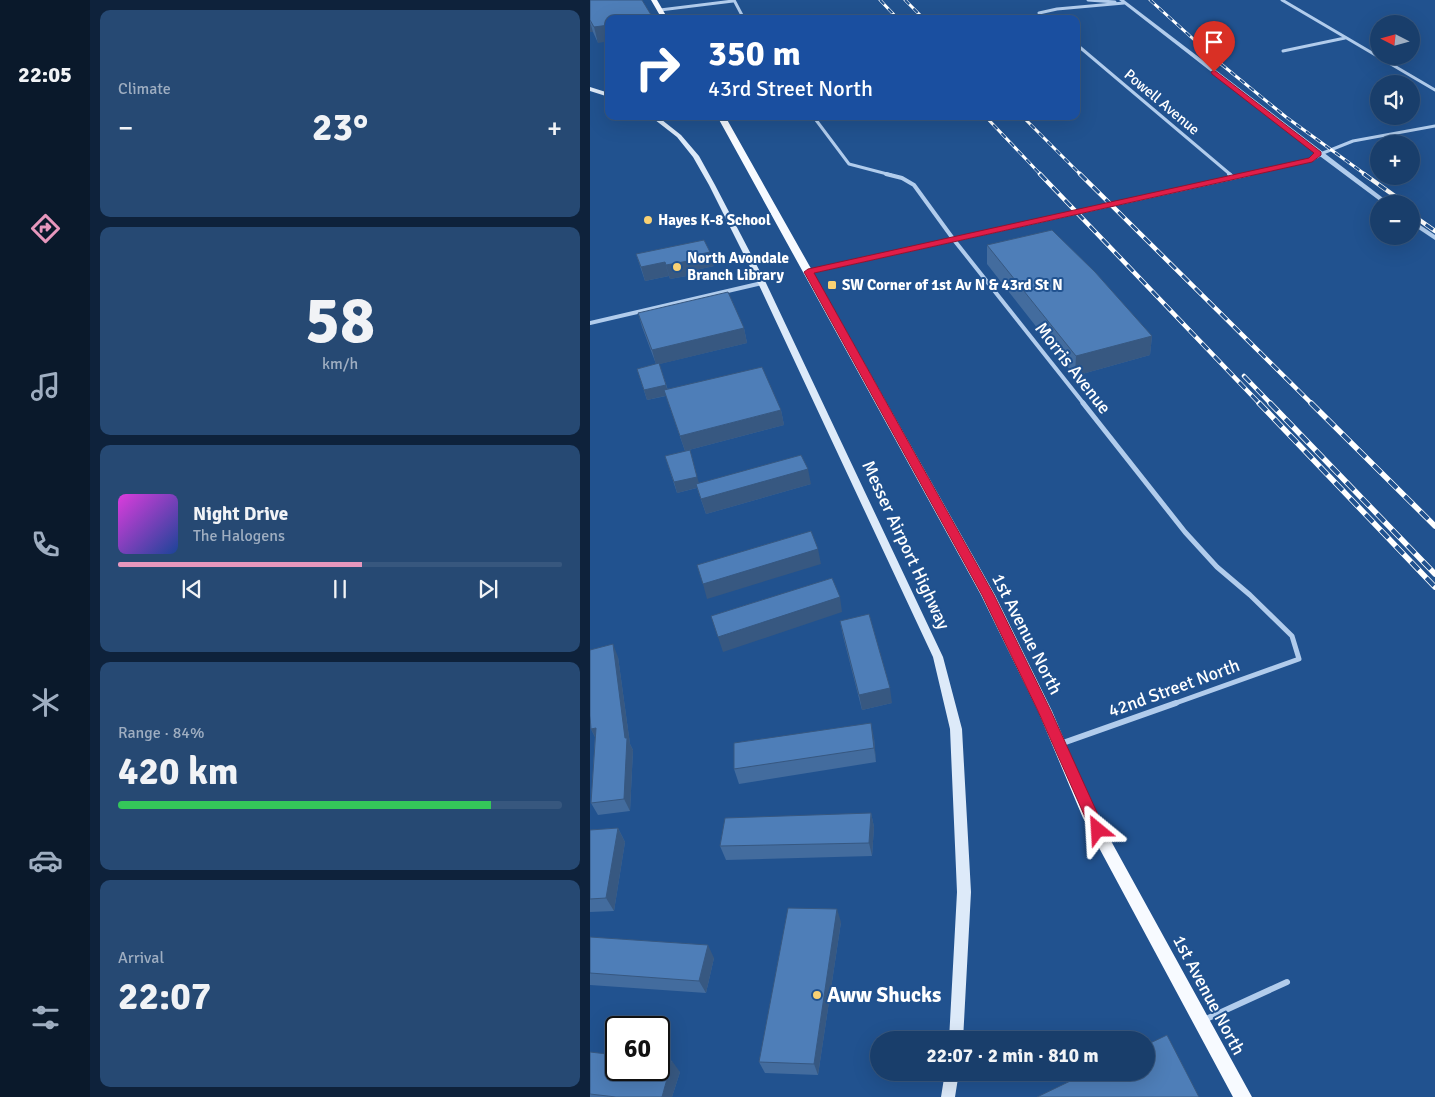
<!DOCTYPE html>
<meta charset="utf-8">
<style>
body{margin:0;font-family:Signika,sans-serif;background:#264973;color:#f1f3f6;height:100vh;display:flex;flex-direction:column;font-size:19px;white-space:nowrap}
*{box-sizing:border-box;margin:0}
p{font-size:16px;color:#9faec1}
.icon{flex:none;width:28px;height:28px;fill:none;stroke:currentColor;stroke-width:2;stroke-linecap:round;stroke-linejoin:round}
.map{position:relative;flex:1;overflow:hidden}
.side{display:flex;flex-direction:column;gap:10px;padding:10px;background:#0e223b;width:500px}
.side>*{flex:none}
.hud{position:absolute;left:15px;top:15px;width:475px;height:105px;border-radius:10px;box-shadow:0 5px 20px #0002,0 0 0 1px #37577e;background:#1a4fa0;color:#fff;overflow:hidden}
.needle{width:32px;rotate:276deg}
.fabs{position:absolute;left:780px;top:15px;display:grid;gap:10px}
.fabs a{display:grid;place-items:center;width:50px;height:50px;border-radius:50%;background:#193e6b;box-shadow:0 5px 20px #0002,0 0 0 1px #37577e;font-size:25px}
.speed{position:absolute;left:15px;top:1016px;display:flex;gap:10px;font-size:25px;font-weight:700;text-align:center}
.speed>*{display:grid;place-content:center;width:65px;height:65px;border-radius:50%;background:#193e6b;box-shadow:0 5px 20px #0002,0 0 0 1px #37577e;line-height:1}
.speed .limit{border:2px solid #111;border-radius:8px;background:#fff;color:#111}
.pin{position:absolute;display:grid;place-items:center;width:42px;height:42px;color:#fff;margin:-51px -21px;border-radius:50% 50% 50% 0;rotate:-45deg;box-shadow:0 0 5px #0007}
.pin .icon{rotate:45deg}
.me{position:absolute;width:55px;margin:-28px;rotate:333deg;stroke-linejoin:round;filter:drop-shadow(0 0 4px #0008)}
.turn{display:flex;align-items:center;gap:18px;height:105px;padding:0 20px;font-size:22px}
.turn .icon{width:65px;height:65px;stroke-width:2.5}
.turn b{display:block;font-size:35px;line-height:42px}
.big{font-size:38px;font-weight:700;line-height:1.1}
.side .widget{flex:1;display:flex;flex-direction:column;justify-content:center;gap:8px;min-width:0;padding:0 18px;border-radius:10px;background:#264973}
.side .dial{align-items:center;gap:0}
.dial b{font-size:65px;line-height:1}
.song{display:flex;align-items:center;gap:15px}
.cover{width:60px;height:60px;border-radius:8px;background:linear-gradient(135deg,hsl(300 70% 55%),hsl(220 70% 35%))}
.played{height:5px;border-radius:2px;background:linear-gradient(90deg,#e797bd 55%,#37577e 55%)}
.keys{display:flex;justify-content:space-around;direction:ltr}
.heat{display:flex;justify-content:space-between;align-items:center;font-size:28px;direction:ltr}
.charge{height:8px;border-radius:4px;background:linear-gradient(90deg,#34c759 84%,#37577e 0)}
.trip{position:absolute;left:280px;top:1031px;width:285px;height:50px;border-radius:25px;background:#193e6b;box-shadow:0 5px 20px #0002,0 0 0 1px #37577e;font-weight:700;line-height:50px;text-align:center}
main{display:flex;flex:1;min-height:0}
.tabs{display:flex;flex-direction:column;width:90px;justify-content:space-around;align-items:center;background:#0a192b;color:#9faec1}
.tabs .icon{width:35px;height:35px}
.tabs .on{color:#e797bd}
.tabs b{font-size:22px;color:#f1f3f6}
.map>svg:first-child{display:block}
</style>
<main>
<nav class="tabs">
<b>22:05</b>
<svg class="icon on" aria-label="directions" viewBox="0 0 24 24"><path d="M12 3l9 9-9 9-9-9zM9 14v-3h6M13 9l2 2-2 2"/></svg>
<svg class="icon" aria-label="music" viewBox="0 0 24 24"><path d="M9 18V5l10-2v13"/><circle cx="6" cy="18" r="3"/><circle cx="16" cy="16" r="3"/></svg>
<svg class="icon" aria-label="phone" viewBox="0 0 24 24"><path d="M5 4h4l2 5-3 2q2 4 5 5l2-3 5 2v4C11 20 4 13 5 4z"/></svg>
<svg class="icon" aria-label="climate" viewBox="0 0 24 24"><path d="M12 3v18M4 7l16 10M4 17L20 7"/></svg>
<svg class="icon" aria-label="car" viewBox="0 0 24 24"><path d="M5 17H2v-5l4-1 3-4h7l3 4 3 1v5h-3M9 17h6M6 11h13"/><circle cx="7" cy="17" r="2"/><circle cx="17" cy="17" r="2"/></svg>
<svg class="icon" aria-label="filters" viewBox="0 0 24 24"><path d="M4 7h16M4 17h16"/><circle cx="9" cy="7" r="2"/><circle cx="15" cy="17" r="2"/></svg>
</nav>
<section class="side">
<div class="widget"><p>Climate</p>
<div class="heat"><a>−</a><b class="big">23°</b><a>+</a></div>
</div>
<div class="widget dial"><b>58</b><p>km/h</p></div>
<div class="widget">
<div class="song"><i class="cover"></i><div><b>Night Drive</b><p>The Halogens</p></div></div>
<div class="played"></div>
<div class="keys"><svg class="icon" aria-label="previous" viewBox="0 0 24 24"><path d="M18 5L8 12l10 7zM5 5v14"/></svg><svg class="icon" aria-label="pause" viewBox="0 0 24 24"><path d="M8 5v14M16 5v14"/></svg><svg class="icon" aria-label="next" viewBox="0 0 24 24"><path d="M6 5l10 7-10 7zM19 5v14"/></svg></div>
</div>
<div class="widget"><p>Range · 84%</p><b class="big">420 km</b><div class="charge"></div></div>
<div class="widget"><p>Arrival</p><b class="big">22:07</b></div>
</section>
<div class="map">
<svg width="845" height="1097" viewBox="0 0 845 1097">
<rect width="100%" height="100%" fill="#21528f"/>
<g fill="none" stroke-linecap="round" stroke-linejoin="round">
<path stroke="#b1ccec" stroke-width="3" d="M 144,0 L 154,19
M 498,0 L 525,2
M 692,0 L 845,90
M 70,10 L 143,1
M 449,13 L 467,9 L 534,3
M 486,44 L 641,175
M 693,51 L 755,38
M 223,116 L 259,164 L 301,175
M 654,175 L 722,160 L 733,153 L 763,141 L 845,126"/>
<path stroke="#b1ccec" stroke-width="4" d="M 296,174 L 312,178 L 324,185 L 364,240 L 494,404
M 639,174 L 643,177
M 218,272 L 660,174
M 0,323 L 172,283"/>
<path stroke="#b1ccec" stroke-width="5" d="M 493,403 L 595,532 L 627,567 L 660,595 L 702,636 L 709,659 L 583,704"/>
<path stroke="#b1ccec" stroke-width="6" d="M 470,744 L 586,703
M 614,1020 L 697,982"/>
<path fill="#b1ccec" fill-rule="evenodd" d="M 529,0 L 534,0 L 801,204 L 794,204 L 727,154 Z
M 821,219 L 845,235 L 845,240 L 821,224 Z"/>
<path fill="#ddeaf9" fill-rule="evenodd" d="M 0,87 L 19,93 L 19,97 L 0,91 Z
M 60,116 L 67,116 L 91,135 L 109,156 L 125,185 L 176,283 L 353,657 L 372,729 L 381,892 L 373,1040 L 359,1040 L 367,892 L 360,729 L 343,657 L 168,283 L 119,185 L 103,157 L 87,137 Z
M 355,1072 L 369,1072 L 365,1097 L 351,1097 Z"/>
<path fill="#f7faff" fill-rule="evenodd" d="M 61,0 L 67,0 L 78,19 L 72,19 Z
M 127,116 L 135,116 L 405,595 L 462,711 L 504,810 L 662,1097 L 643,1097 L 493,818 L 448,711 L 391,595 Z"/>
<defs>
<path id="rail-far2" d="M 290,0 L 308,19
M 315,0 L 334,19
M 560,0 L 631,64 L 696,117 L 776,175
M 395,116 L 451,175
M 432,116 L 491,175"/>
<path id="rail-far1" d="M 450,174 L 670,404
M 490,174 L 722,404
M 774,174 L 816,204
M 821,214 L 845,231
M 654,376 L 681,404"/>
<path id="rail" d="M 669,403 L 845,587
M 680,403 L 845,574
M 721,403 L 845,526"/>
</defs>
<use href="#rail-far2" stroke="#fff" stroke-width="3"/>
<use href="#rail-far1" stroke="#fff" stroke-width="4.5"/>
<use href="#rail" stroke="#fff" stroke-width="5.5"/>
<use href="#rail-far2" stroke="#21528f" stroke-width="2" stroke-dasharray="6" stroke-linecap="butt"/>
<use href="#rail-far1" stroke="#21528f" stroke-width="3" stroke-dasharray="9" stroke-linecap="butt"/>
<use href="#rail" stroke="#21528f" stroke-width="4" stroke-dasharray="11" stroke-linecap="butt"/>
</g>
<path fill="#436c9e" d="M 0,0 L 8,43 L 3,32 L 0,32 Z
M 397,245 L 562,336 L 560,355 L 485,376 L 397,264 Z
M 46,254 L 124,266 L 101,271 L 102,275 L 80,279 L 79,276 L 55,281 Z
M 48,313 L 154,328 L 157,343 L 69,364 L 78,390 L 191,410 L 194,425 L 95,451 L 76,396 L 57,400 L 47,369 L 66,364 L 52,327 Z
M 75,456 L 109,483 L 221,484 L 116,514 L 107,488 L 87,493 Z
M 250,621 L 302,703 L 272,710 L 253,636 Z
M 28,657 L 40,744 L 43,750 L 40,811 L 8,815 L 1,803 L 5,737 L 1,729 Z
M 284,738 L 286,762 L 149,784 L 144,769 Z
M 281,813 L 284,827 L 282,856 L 136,860 L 130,846 Z
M 28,828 L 35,842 L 24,911 L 0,912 L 0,830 Z
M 251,922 L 228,1075 L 175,1073 L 169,1062 Z
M 0,937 L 124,958 L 116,993 L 0,985 Z
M 0,1052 L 90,1072 L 82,1097 L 0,1097 Z"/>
<path fill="#375881" d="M 0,22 L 3,32 L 0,32 Z
M 19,25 L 19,41 L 8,43 L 4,27 Z
M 120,252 L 124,266 L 101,271 L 102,275 L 80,279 L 76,265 L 97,257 Z
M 75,262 L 79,276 L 55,281 L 51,267 Z
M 154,328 L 157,343 L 66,365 L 62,350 Z
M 562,336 L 560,355 L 485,376 L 486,356 Z
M 76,385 L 79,395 L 57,400 L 54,390 Z
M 191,410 L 194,425 L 95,451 L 90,436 Z
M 100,450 L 110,487 L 87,493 L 84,482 Z
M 218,469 L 221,484 L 116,514 L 111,499 Z
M 228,549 L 231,564 L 117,599 L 113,584 Z
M 250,597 L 252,612 L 133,652 L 128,637 Z
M 23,644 L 28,657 L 40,744 L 43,750 L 40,811 L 34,799 Z
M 300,688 L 302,703 L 272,710 L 269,695 Z
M 281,723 L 284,738 L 286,762 L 284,748 Z
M 6,728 L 7,741 L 1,729 Z
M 281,813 L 284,827 L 282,856 L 279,843 Z
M 28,828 L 35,842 L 24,911 L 16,898 Z
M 247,909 L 251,922 L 228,1075 L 224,1064 Z
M 118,945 L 124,958 L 116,993 L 109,981 Z
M 82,1061 L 90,1072 L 82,1097 L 72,1097 Z"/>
<path fill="#4e7eb8" stroke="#375881" d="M 0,0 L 52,0 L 63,18 L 19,19 L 19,25 L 4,27 L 0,20 Z
M 462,230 L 505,272 L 562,336 L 486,356 L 397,245 Z
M 114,240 L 120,252 L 97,257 L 98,261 L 76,265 L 75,262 L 51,267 L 46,254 Z
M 138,292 L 154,328 L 62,350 L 48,313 Z
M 69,363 L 76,385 L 54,390 L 47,369 Z
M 172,367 L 191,410 L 90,436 L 74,390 Z
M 100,450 L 107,477 L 84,482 L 75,456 Z
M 211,455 L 218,469 L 111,499 L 106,484 Z
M 221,531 L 228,549 L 113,584 L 107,565 Z
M 242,578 L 250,597 L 128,637 L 121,616 Z
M 279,614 L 300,688 L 269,695 L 250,621 Z
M 23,644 L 35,738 L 37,738 L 34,799 L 1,803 L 6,728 L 1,729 L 0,716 L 0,650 Z
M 281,723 L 284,748 L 144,769 L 144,743 Z
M 281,813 L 279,843 L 130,846 L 135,818 Z
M 28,828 L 16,898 L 0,899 L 0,830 Z
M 198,908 L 247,909 L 224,1064 L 169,1062 Z
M 0,937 L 118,945 L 109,981 L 0,973 Z
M 577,1035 L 609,1097 L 447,1097 L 499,1072 L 556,1072 L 556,1045 Z
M 0,1052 L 26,1055 L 26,1070 L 69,1070 L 69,1060 L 82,1061 L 72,1097 L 26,1097 L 0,1094 Z"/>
<path fill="#e11d48" stroke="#92132f" d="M 624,70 L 731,152 L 731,155 L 722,162 L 224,273 L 404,595 L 461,711 L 515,830 L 513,835 L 508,837 L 503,835 L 448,711 L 392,595 L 214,272 L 218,269 L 719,158 L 724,153 L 622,74 L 621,72 Z"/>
<g fill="#f9d173" stroke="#21528f" stroke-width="2">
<circle cx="58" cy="220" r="5"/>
<circle cx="87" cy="267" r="5"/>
<rect x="237" y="280" width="10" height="10" rx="2.5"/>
<circle cx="227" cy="995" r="5"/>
</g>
<g text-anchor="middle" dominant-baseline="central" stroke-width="4" stroke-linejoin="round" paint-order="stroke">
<g font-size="15" fill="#fff" stroke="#21528f">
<text transform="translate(572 102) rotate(40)">Powell Avenue</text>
</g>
<g font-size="15" font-weight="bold" fill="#fff" stroke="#21528f" text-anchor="start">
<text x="68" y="220">Hayes K-8 School</text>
<text x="97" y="258">North Avondale<tspan x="97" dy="17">Branch Library</tspan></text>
<text x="252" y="285">SW Corner of 1st Av N &amp; 43rd St N</text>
</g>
<g font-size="18" fill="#fff" stroke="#21528f">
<text transform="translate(483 368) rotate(52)">Morris Avenue</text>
<text transform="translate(316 545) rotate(65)">Messer Airport Highway</text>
<text transform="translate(437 634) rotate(63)">1st Avenue North</text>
<text transform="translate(584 688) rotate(-20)">42nd Street North</text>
<text transform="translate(619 995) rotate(62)">1st Avenue North</text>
</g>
<g font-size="21" font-weight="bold" fill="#fff" stroke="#21528f" text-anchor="start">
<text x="237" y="995">Aww Shucks</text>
</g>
</g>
</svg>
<div class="fabs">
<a><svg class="needle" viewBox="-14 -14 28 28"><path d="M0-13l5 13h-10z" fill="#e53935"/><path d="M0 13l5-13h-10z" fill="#9faec1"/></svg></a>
<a><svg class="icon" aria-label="sound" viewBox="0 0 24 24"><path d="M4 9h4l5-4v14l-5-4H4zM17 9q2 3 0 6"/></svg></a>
<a>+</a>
<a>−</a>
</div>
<div class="speed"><div class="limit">60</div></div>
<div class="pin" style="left:624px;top:72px;background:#d93025"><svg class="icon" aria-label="arrive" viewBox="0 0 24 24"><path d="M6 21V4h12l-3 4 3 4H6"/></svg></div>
<svg class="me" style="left:508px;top:830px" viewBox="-20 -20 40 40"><path d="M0-17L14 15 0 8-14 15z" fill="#e11d48" stroke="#fff" stroke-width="4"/></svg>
<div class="trip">22:07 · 2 min · 810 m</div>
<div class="hud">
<div class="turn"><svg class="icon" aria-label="right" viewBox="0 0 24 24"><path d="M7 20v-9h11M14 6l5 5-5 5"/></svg><div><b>350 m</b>43rd Street North</div></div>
</div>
</div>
</main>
